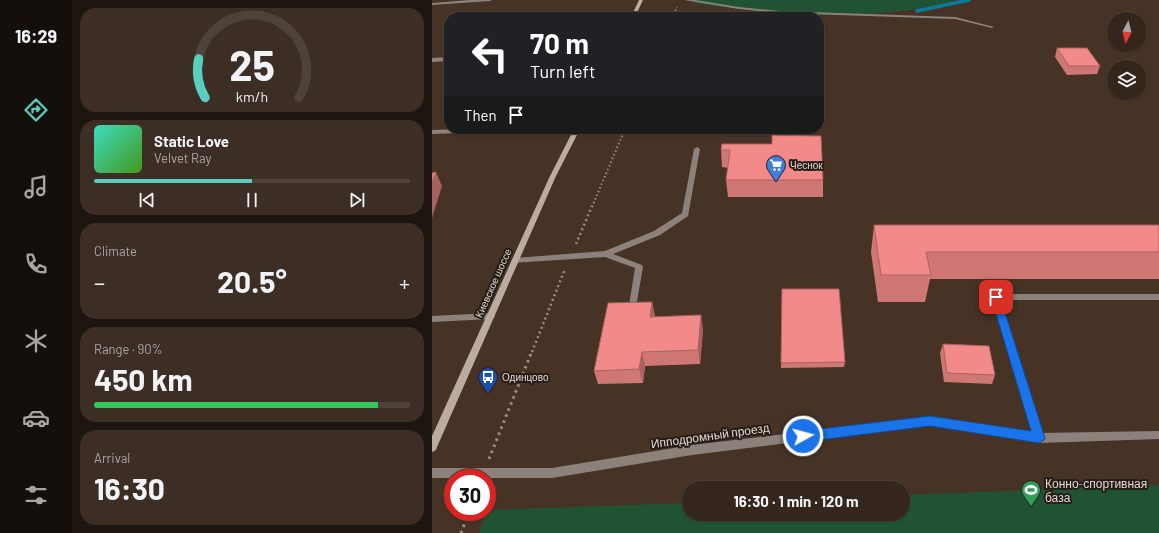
<!DOCTYPE html>
<meta charset="utf-8">
<style>
body{margin:0;font-family:Barlow,sans-serif;background:#3c2e25;color:#f1f3f6;height:100vh;display:flex;flex-direction:column;font-size:15px;white-space:nowrap}
*{box-sizing:border-box;margin:0}
p{font-size:13px;color:#a9a5a3}
.icon{flex:none;width:22px;height:22px;fill:none;stroke:currentColor;stroke-width:2;stroke-linecap:round;stroke-linejoin:round}
.map{position:relative;flex:1;overflow:hidden}
.details{display:flex;flex-direction:column;gap:8px;padding:8px;background:#1d150f;width:360px}
.details>*{flex:none}
.guide{position:absolute;left:12px;top:12px;width:380px;height:122px;border-radius:16px;box-shadow:0 1px 3px #0004,0 0 0 1px #4e433b;background:#202124;color:#fff;overflow:hidden}
.needle{width:26px;rotate:187deg}
.tools{position:absolute;left:675px;top:12px;display:grid;gap:8px}
.tools a{display:grid;place-items:center;width:40px;height:40px;border-radius:50%;background:#34261c;box-shadow:0 1px 3px #0004,0 0 0 1px #4e433b;font-size:20px}
.speed{position:absolute;left:12px;top:469px;display:flex;gap:8px;font-size:20px;font-weight:700;text-align:center}
.speed>*{display:grid;place-content:center;width:52px;height:52px;border-radius:50%;background:#34261c;box-shadow:0 1px 3px #0004,0 0 0 1px #4e433b;line-height:1}
.speed .limit{border:6px solid #d22;background:#fff;color:#111}
.pin{position:absolute;display:grid;place-items:center;width:34px;height:34px;color:#fff;margin:-17px;border-radius:8px;box-shadow:0 2px 6px #0006}
.me{position:absolute;width:44px;margin:-22px;rotate:83deg;stroke-linejoin:round;filter:drop-shadow(0 0 3px #0008)}
.turn{display:flex;align-items:center;gap:14px;height:84px;padding:0 20px;font-size:18px}
.turn .icon{width:52px;height:52px;stroke-width:2.5}
.turn b{display:block;font-size:28px;line-height:34px}
.then{display:flex;align-items:center;height:38px;padding:0 20px;background:#0003;gap:8px;font-size:15px}
.big{font-size:30px;font-weight:700;line-height:1.1}
.details .widget{flex:1;display:flex;flex-direction:column;justify-content:center;gap:6px;min-width:0;padding:0 14px;border-radius:16px;background:#3c2e25}
.details .dial{align-items:center;gap:0}
.dial svg{height:104px;overflow:visible;fill:none;stroke:#4e433b;stroke-width:7;stroke-linecap:round;text-anchor:middle}
.dial text{fill:#f1f3f6;stroke:none}
.song{display:flex;align-items:center;gap:12px}
.cover{width:48px;height:48px;border-radius:6px;background:linear-gradient(135deg,hsl(170 70% 55%),hsl(100 70% 35%))}
.played{height:4px;border-radius:2px;background:linear-gradient(90deg,#58cec1 50%,#4e433b 50%)}
.keys{display:flex;justify-content:space-around;direction:ltr}
.heat{display:flex;justify-content:space-between;align-items:center;font-size:22px;direction:ltr}
.charge{height:6px;border-radius:3px;background:linear-gradient(90deg,#34c759 90%,#4e433b 0)}
.trip{position:absolute;left:250px;top:481px;width:228px;height:40px;border-radius:20px;background:#34261c;box-shadow:0 1px 3px #0004,0 0 0 1px #4e433b;font-weight:700;line-height:40px;text-align:center}
main{display:flex;flex:1;min-height:0}
.dock{display:flex;flex-direction:column;width:72px;justify-content:space-around;align-items:center;background:#150f0b;color:#a9a5a3}
.dock .icon{width:28px;height:28px}
.dock .selected{color:#58cec1}
.dock b{font-size:18px;color:#f1f3f6}
.map>svg:first-child{display:block}
</style>
<main>
<nav class="dock">
<b>16:29</b>
<svg class="icon selected" aria-label="directions" viewBox="0 0 24 24"><path d="M12 3l9 9-9 9-9-9zM9 14v-3h6M13 9l2 2-2 2"/></svg>
<svg class="icon" aria-label="music" viewBox="0 0 24 24"><path d="M9 18V5l10-2v13"/><circle cx="6" cy="18" r="3"/><circle cx="16" cy="16" r="3"/></svg>
<svg class="icon" aria-label="phone" viewBox="0 0 24 24"><path d="M5 4h4l2 5-3 2q2 4 5 5l2-3 5 2v4C11 20 4 13 5 4z"/></svg>
<svg class="icon" aria-label="climate" viewBox="0 0 24 24"><path d="M12 3v18M4 7l16 10M4 17L20 7"/></svg>
<svg class="icon" aria-label="car" viewBox="0 0 24 24"><path d="M5 17H2v-5l4-1 3-4h7l3 4 3 1v5h-3M9 17h6M6 11h13"/><circle cx="7" cy="17" r="2"/><circle cx="17" cy="17" r="2"/></svg>
<svg class="icon" aria-label="filters" viewBox="0 0 24 24"><path d="M4 7h16M4 17h16"/><circle cx="9" cy="7" r="2"/><circle cx="15" cy="17" r="2"/></svg>
</nav>
<section class="details">
<div class="widget dial"><svg viewBox="0 0 100 80">
<path d="M14 69A42 42 0 1 1 86 69"/>
<path d="M14 69A42 42 0 0 1 9 39" stroke="#58cec1"/>
<text x="50" y="56" font-size="32" font-weight="700">25</text>
<text x="50" y="72" font-size="11">km/h</text>
</svg></div>
<div class="widget">
<div class="song"><i class="cover"></i><div><b>Static Love</b><p>Velvet Ray</p></div></div>
<div class="played"></div>
<div class="keys"><svg class="icon" aria-label="previous" viewBox="0 0 24 24"><path d="M18 5L8 12l10 7zM5 5v14"/></svg><svg class="icon" aria-label="pause" viewBox="0 0 24 24"><path d="M8 5v14M16 5v14"/></svg><svg class="icon" aria-label="next" viewBox="0 0 24 24"><path d="M6 5l10 7-10 7zM19 5v14"/></svg></div>
</div>
<div class="widget"><p>Climate</p>
<div class="heat"><a>−</a><b class="big">20.5°</b><a>+</a></div>
</div>
<div class="widget"><p>Range · 90%</p><b class="big">450 km</b><div class="charge"></div></div>
<div class="widget"><p>Arrival</p><b class="big">16:30</b></div>
</section>
<div class="map">
<svg width="727" height="533" viewBox="0 0 727 533">
<rect width="100%" height="100%" fill="#463326"/>
<path fill="#205333" d="M 259,0 L 521,0 L 521,5 C 491,8 460,13 430,14 C 374,17 317,11 262,3 Z
M 727,485 L 727,533 L 47,533 L 55,510 L 257,503 L 257,514 L 471,514 L 471,495 Z"/>
<g fill="none" stroke-linecap="round" stroke-linejoin="round">
<path stroke="#087c9b" stroke-width="3.5" d="M 485,11 L 537,0"/>
<path stroke="#9c8d83" stroke-width="1.5" stroke-dasharray="1.5 2" stroke-linecap="butt" d="M 240,17 L 245,7"/>
<path stroke="#9c8d83" stroke-width="2" stroke-dasharray="1.5 2.5" stroke-linecap="butt" d="M 160,207 L 193,129"/>
<path stroke="#9c8d83" stroke-width="2.5" stroke-dasharray="2 3" stroke-linecap="butt" d="M 144,244 L 160,206
M 100,352 L 133,269"/>
<path stroke="#9c8d83" stroke-width="3" stroke-dasharray="2.5 4" stroke-linecap="butt" d="M 57,459 L 100,351
M 29,533 L 37,512"/>
<path fill="#8c827b" fill-rule="evenodd" d="M 38,0 L 60,0 L 58,1 L 0,5 L 0,3 Z
M 252,0 L 263,0 L 307,7 L 348,11 L 523,17 L 562,27 L 560,28 L 523,19 L 348,13 L 307,9 Z
M 17,57 L 17,61 L 0,62 L 0,58 Z
M 29,129 L 80,129 L 77,131 L 0,134 L 0,130 Z
M 265,147 L 268,149 L 256,216 L 228,235 L 181,254 L 210,265 L 211,267 L 204,307 L 198,307 L 197,305 L 203,268 L 173,257 L 80,263 L 79,261 L 83,258 L 173,251 L 222,231 L 250,213 L 262,149 Z
M 564,294 L 727,294 L 727,300 L 569,300 L 612,438 L 611,441 L 607,443 L 603,441 L 602,438 L 560,297 L 561,295 Z
M 59,313 L 62,314 L 63,316 L 62,318 L 59,319 L 0,322 L 0,316 Z"/>
<path fill="#8c827b" fill-rule="evenodd" d="M 498,417 L 607,433 L 727,431 L 727,439 L 607,443 L 498,425 L 260,455 L 120,478 L 0,478 L 0,468 L 120,468 L 260,445 Z"/>
<path fill="#bbaba0" fill-rule="evenodd" d="M 207,0 L 211,0 L 203,17 L 199,17 Z
M 142,129 L 148,129 L 124,176 L 5,447 L 4,450 L 0,452 L 0,436 L 118,176 Z"/>
</g>
<path fill="#cf7775" d="M 625,48 L 668,66 L 665,74 L 635,75 L 623,57 Z
M 290,144 L 391,180 L 391,197 L 296,197 L 294,180 L 296,168 L 290,167 L 289,150 Z
M 442,225 L 727,225 L 727,279 L 498,279 L 493,302 L 446,302 L 439,252 Z
M 350,289 L 413,362 L 412,367 L 349,368 Z
M 220,302 L 223,317 L 271,329 L 268,364 L 213,366 L 211,383 L 166,384 L 162,371 Z
M 511,344 L 563,375 L 560,384 L 512,382 L 508,353 Z"/>
<path fill="#a9615f" d="M 4,172 L 10,186 L 0,218 L 0,183 Z
M 220,302 L 223,316 L 221,331 L 218,317 Z
M 269,315 L 271,329 L 268,364 L 266,350 Z
M 210,352 L 213,366 L 211,383 L 207,369 Z"/>
<path fill="#f18a88" stroke="#a9615f" d="M 625,48 L 655,48 L 668,66 L 637,66 Z
M 340,135 L 389,136 L 391,180 L 294,180 L 298,150 L 289,150 L 290,144 L 340,144 Z
M 4,172 L 0,183 L 0,173 Z
M 442,225 L 727,225 L 727,252 L 494,252 L 499,275 L 449,275 Z
M 350,289 L 407,289 L 413,362 L 349,363 Z
M 220,302 L 218,317 L 269,315 L 266,350 L 210,352 L 207,369 L 162,371 L 176,303 Z
M 511,344 L 557,346 L 563,375 L 515,373 Z"/>
<path fill="#1a73e8" stroke="#114b97" d="M 564,294 L 568,297 L 613,438 L 611,441 L 607,443 L 498,426 L 371,442 L 367,440 L 365,436 L 367,433 L 371,431 L 498,416 L 599,431 L 559,297 Z"/>
<defs>
<symbol id="supermarket-pin" viewBox="-11 -11 22 30"><path d="M0 17L-7.5 6A9.5 9.5 0 1 1 7.5 6Z" fill="#3f7fe0" stroke="#261d17"/><path d="M-6-5.5h2.5l.6 2H6L4.5 2H-2.5L-4.4-4H-6ZM-1.5 3.2a1.3 1.3 0 1 0 .1 0ZM3 3.2a1.3 1.3 0 1 0 .1 0Z" fill="#fff"/></symbol>
<symbol id="bus-pin" viewBox="-11 -11 22 30"><path d="M0 17L-7.5 6A9.5 9.5 0 1 1 7.5 6Z" fill="#1a4fb4" stroke="#261d17"/><path d="M-5-6H5V4H4V6H2V4H-2V6H-4V4H-5ZM-3.5-4V0h7V-4ZM-3.5 1.2v1.5H-2V1.2ZM2 1.2v1.5H3.5V1.2Z" fill="#fff"/></symbol>
<symbol id="stadium-pin" viewBox="-11 -11 22 30"><path d="M0 17L-7.5 6A9.5 9.5 0 1 1 7.5 6Z" fill="#2e9e5b" stroke="#261d17"/><path d="M0-5a6.5 5 0 1 0 0 10a6.5 5 0 1 0 0-10ZM-3.5-1.8h7v3.6h-7Z" fill="#fff"/></symbol>
</defs>
<g fill-rule="evenodd">
<use href="#supermarket-pin" x="333" y="154" width="22" height="30"/>
<use href="#bus-pin" x="45" y="366" width="22" height="30"/>
<use href="#stadium-pin" x="588" y="479" width="22" height="30"/>
</g>
<g text-anchor="middle" dominant-baseline="central" stroke-width="4" stroke-linejoin="round" paint-order="stroke">
<g font-size="10" fill="#e3d7cf" stroke="#261d17" text-anchor="start">
<text x="358" y="165">Чеснок</text>
<text x="70" y="377">Одинцово</text>
</g>
<g font-size="10" fill="#e3d7cf" stroke="#261d17">
<text transform="translate(61 283) rotate(-66)">Киевское шоссе</text>
</g>
<g font-size="12" fill="#e3d7cf" stroke="#261d17">
<text transform="translate(278 435) rotate(-8)">Ипподромный проезд</text>
</g>
<g font-size="12" fill="#e3d7cf" stroke="#261d17" text-anchor="start">
<text x="613" y="483">Конно-спортивная<tspan x="613" dy="14">база</tspan></text>
</g>
</g>
</svg>
<div class="tools">
<a><svg class="needle" viewBox="-14 -14 28 28"><path d="M0-13l5 13h-10z" fill="#e53935"/><path d="M0 13l5-13h-10z" fill="#a9a5a3"/></svg></a>
<a><svg class="icon" aria-label="layers" viewBox="0 0 24 24"><path d="M12 4l9 5-9 5-9-5zM3 14l9 5 9-5"/></svg></a>
</div>
<div class="speed"><div class="limit">30</div></div>
<div class="pin" style="left:564px;top:297px;background:#d93025"><svg class="icon" aria-label="arrive" viewBox="0 0 24 24"><path d="M6 21V4h12l-3 4 3 4H6"/></svg></div>
<svg class="me" style="left:371px;top:436px" viewBox="-20 -20 40 40"><circle r="17" fill="#1a73e8" stroke="#fff" stroke-width="3"/><path d="M0-11L8 9 0 5-8 9z" fill="#fff"/></svg>
<div class="trip">16:30 · 1 min · 120 m</div>
<div class="guide">
<div class="turn"><svg class="icon" aria-label="left" viewBox="0 0 24 24"><path d="M17 20v-9H6M10 6l-5 5 5 5"/></svg><div><b>70 m</b>Turn left</div></div>
<div class="then">Then<svg class="icon" aria-label="arrive" viewBox="0 0 24 24"><path d="M6 21V4h12l-3 4 3 4H6"/></svg></div>
</div>
</div>
</main>
